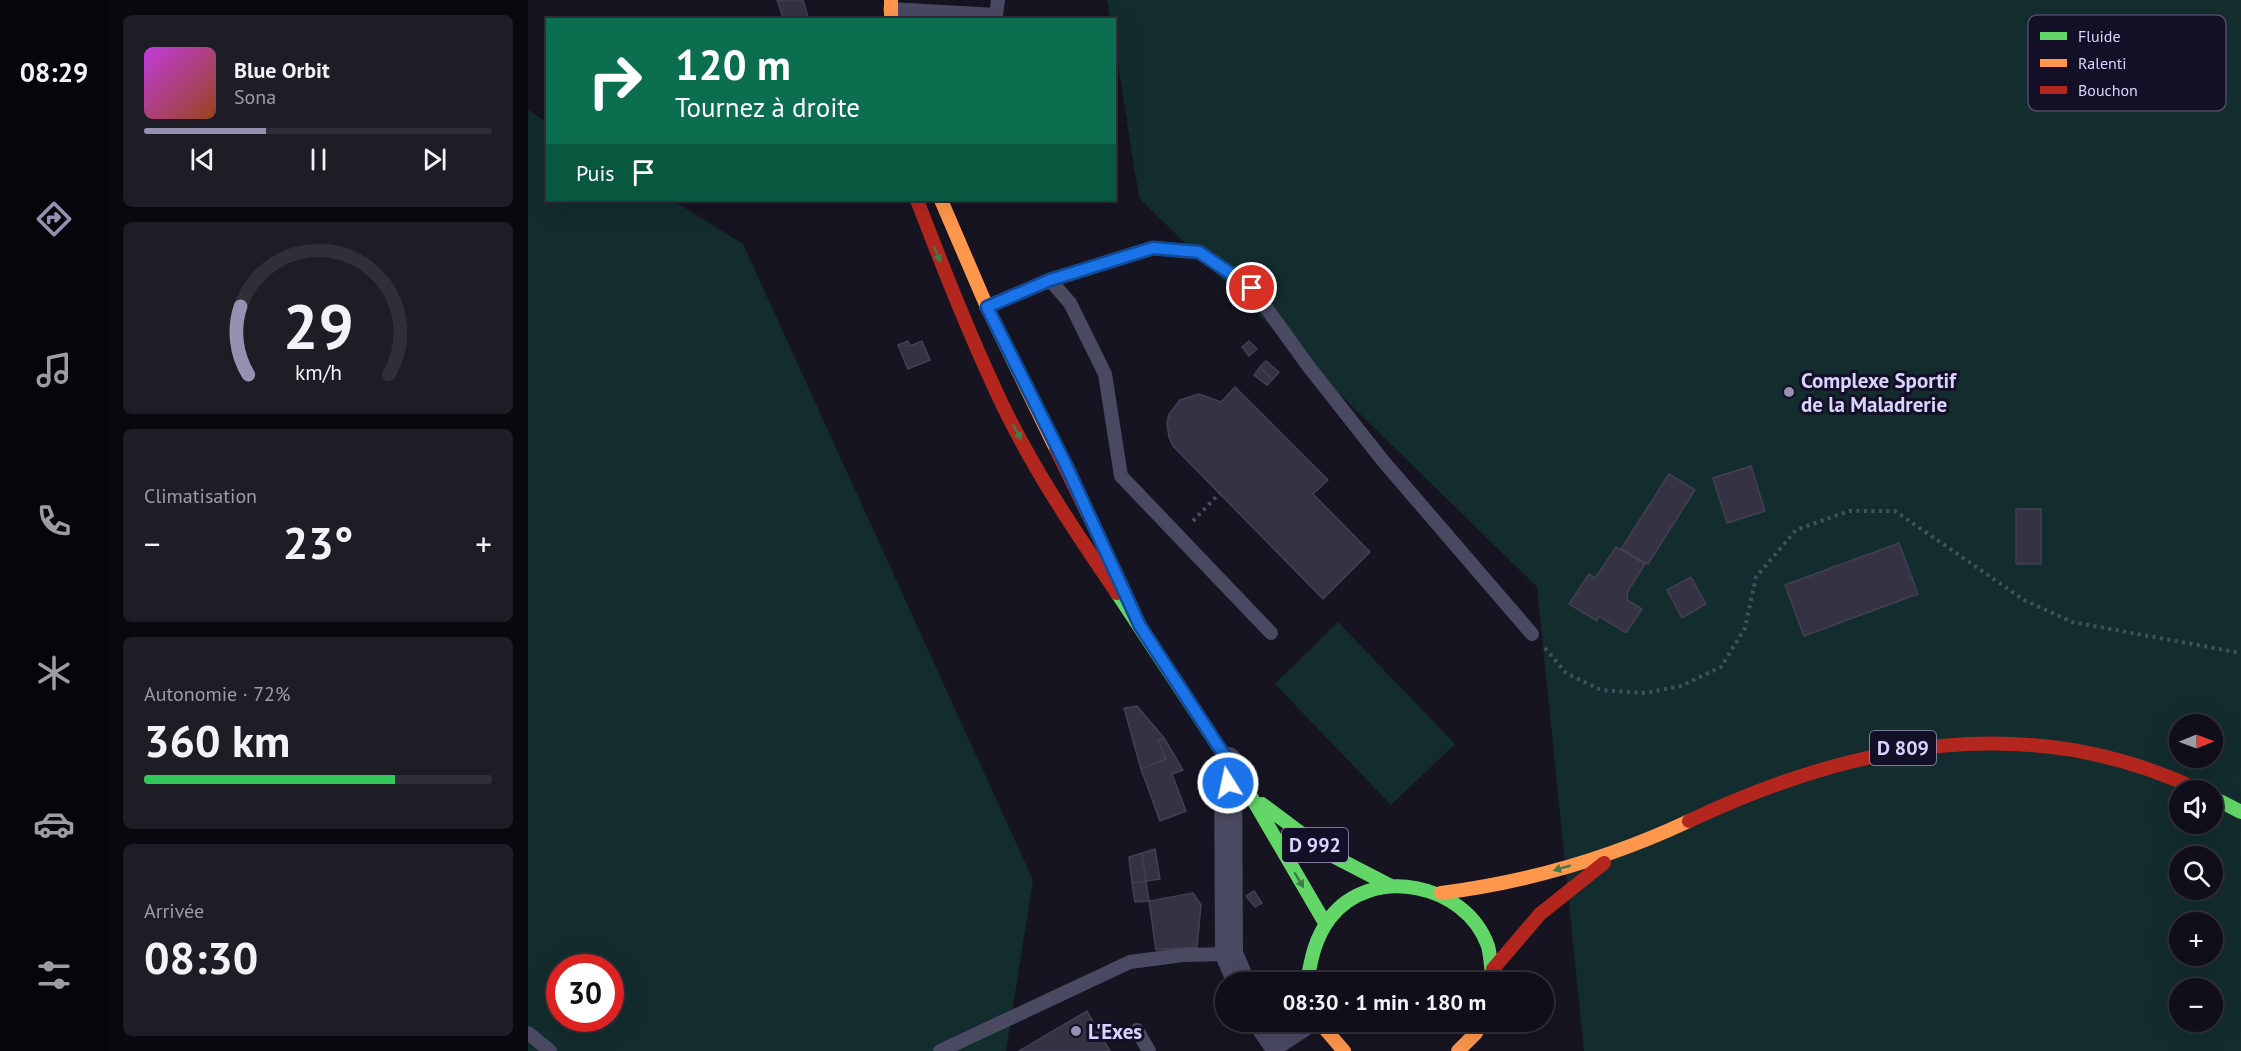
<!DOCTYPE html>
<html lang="fr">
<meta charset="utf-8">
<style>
body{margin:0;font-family:"PT Sans",sans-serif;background:#1e1d26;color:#f1f3f6;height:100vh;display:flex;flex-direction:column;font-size:22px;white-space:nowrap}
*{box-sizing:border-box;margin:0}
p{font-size:20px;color:#9c9ca2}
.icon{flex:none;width:33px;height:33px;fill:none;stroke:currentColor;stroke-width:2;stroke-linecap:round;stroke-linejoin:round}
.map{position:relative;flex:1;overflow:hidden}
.sheet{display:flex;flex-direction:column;gap:15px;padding:15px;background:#09080e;width:420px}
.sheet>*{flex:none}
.hud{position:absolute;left:18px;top:18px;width:570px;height:183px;border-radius:0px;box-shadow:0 6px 24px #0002,0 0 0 2px #302f38;background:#0b6e4f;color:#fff;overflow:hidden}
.needle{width:39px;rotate:89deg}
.buttons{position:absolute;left:1641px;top:714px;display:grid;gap:12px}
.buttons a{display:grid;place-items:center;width:54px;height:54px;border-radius:50%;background:#100f19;box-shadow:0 6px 24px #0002,0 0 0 2px #302f38;font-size:30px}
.speed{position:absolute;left:18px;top:954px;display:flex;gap:12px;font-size:30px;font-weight:700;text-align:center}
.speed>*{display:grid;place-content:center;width:78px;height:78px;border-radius:50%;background:#100f19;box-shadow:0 6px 24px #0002,0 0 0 2px #302f38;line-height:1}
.speed .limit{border:9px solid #d22;background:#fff;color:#111}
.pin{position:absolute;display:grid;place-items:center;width:51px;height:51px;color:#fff;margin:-26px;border:3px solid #fff;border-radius:50%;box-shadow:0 2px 6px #0007}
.me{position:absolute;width:66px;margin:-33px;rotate:350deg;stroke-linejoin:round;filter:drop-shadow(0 0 4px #0008)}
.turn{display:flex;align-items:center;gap:21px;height:126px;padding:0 30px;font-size:27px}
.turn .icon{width:78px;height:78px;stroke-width:2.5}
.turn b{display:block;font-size:42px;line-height:51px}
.then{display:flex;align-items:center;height:57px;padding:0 30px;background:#0003;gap:12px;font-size:22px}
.big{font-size:45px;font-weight:600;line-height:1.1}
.sheet .widget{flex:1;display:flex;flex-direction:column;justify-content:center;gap:9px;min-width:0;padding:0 21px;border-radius:9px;background:#1e1d26}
.sheet .dial{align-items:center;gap:0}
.dial svg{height:156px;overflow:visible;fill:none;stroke:#302f38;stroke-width:7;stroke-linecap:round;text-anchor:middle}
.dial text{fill:#f1f3f6;stroke:none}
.song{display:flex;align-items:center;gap:18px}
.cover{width:72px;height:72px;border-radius:9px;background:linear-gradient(135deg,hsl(290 70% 55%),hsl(20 70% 35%))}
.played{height:6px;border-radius:3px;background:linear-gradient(90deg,#9591b1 35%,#302f38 35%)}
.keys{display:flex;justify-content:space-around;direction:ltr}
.heat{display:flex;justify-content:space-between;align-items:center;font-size:33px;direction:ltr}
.charge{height:9px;border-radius:4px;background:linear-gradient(90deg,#34c759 72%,#302f38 0)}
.trip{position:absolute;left:687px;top:972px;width:339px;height:60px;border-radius:30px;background:#100f19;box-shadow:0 6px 24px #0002,0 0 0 2px #302f38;font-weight:600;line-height:60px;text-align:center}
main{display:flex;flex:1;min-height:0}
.tabs{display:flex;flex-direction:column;width:108px;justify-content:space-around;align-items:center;background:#06060a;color:#9c9ca2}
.tabs .icon{width:42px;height:42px}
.tabs .selected{color:#9591b1}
.tabs b{font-size:27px;color:#f1f3f6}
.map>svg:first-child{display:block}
</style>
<main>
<nav class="tabs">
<b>08:29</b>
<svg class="icon selected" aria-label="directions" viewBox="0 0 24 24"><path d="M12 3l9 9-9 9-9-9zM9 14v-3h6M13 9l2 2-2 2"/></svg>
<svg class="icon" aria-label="music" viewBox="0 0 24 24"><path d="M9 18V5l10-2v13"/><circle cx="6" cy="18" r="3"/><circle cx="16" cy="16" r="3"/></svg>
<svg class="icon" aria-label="phone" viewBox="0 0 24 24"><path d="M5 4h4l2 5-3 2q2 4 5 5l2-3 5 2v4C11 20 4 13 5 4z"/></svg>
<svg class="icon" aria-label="climate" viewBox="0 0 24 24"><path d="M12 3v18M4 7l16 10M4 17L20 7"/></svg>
<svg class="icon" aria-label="car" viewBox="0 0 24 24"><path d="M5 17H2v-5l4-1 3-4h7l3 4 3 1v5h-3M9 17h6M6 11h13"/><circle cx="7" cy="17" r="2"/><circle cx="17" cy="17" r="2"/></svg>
<svg class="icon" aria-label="filters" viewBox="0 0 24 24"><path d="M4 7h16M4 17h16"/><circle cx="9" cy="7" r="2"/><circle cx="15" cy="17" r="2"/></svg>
</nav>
<section class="sheet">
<div class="widget">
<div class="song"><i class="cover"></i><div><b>Blue Orbit</b><p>Sona</p></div></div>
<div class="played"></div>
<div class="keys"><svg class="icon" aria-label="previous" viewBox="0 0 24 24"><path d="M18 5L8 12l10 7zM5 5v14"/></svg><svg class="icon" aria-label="pause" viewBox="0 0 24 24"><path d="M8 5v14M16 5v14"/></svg><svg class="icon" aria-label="next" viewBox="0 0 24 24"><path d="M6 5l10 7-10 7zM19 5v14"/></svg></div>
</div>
<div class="widget dial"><svg viewBox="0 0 100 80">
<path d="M14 69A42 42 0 1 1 86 69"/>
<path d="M14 69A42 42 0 0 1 10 34" stroke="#9591b1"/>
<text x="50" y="56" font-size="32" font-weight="700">29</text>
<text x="50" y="72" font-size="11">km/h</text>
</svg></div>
<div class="widget"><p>Climatisation</p>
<div class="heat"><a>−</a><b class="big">23°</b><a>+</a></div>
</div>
<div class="widget"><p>Autonomie · 72%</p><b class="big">360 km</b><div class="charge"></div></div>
<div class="widget"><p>Arrivée</p><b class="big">08:30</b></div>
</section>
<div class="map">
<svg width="1713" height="1051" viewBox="0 0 1713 1051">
<rect width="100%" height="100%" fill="#161421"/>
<path fill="#132c2d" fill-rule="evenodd" d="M 579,0 L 1713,0 L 1713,1051 L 1056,1051 L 1009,587 L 611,198 L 587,46 L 586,20 L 582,19 ZM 1652,724 L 1684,724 L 1684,758 L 1652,758 ZM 1652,790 L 1684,790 L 1684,824 L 1652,824 ZM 1652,856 L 1684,856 L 1684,890 L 1652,890 ZM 1652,922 L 1684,922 L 1684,956 L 1652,956 ZM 1652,988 L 1684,988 L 1684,1022 L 1652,1022 Z
M 0,110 L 19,122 L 20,200 L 144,200 L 215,244 L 505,880 L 478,1051 L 0,1051 ZM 32,968 L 82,968 L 82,1018 L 32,1018 Z
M 810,622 L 927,744 L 863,805 L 747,684 Z"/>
<path fill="#343243" stroke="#433f54" stroke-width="1.5" d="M 249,0 L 275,0 L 281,20 L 256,20 Z
M 380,341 L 382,346 L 394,341 L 402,360 L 380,369 L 370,345 Z
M 721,341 L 729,349 L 721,356 L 714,347 Z
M 738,361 L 751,372 L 744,380 L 732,367 Z
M 732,367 L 744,380 L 739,385 L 726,375 Z
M 707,387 L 800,480 L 785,494 L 842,552 L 795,599 L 645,446 L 641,437 L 639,423 L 641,414 L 652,400 L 671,394 L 693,402 Z
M 1223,466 L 1237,511 L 1199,523 L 1185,478 Z
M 1141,474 L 1167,490 L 1120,564 L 1093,549 Z
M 1488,509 L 1513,509 L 1513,564 L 1488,564 Z
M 1371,543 L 1390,594 L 1276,636 L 1257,585 Z
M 1088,547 L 1117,564 L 1100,591 L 1099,600 L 1114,609 L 1098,633 L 1071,616 L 1069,621 L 1041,604 L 1061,574 L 1067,578 Z
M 1163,577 L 1178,604 L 1154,618 L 1139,590 Z
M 609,706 L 636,738 L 630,740 L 638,759 L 613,769 L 596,708 Z
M 636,738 L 655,770 L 644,774 L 658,811 L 632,821 L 613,769 L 638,759 L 630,740 Z
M 627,849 L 632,879 L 618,881 L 614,853 Z
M 614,853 L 618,881 L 604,883 L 601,857 Z
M 618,881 L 621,901 L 607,902 L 604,883 Z
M 726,891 L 734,903 L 727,907 L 718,896 Z
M 665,893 L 673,905 L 669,947 L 628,950 L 621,901 Z
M 559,1011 L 582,1051 L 491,1051 Z"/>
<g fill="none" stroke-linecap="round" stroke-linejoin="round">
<path stroke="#44505f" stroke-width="4" stroke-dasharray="3 4.5" stroke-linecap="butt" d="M 665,521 L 692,493
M 1017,648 L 1038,673 L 1073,690 L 1117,693 L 1153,686 L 1193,667 L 1217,628 L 1228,577 L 1268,530 L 1321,511 L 1367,511 L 1496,600 L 1544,622 L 1713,653"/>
<path stroke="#4a4962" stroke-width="14" d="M 362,9 L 468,15 L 470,0
M 522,280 L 542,303 L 577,374 L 593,476 L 743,633
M 458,307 L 522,280 L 625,248 L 671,252 L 724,288 L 781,367 L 856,462 L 1004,634
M 609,1030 L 621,1051
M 0,1033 L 22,1051
M 412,1051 L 602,962 L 655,955 L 701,954"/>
<path stroke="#4a4962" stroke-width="28" d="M 700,761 L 701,954 L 713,982
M 734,1022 L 747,1041 L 776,1022"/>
<path stroke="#63d668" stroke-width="14" d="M 589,593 L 721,793 L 797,923
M 1684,797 L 1713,812
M 734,804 L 801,854 L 861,885
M 779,982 C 783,959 787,938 802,918 C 843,864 938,883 960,946 C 963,957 963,971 965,982"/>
<path stroke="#ff974d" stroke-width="14" d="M 363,0 L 363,20
M 413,200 L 459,307 L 528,449
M 913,893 C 1000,882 1082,858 1161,821
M 791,1022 L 816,1051
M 930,1051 L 948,1033 L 954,1022"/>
<path stroke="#b3261e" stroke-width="14" d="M 389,200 C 416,270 443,339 475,406 C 507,472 548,533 589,593
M 528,449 L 574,543
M 1161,821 C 1326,743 1500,709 1671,790
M 965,969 L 1012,914 L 1076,863"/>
</g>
<defs><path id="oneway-solid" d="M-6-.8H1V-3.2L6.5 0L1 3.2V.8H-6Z" transform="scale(1.5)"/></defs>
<g fill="#3f7c4a">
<use href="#oneway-solid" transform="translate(409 254) rotate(69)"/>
<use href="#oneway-solid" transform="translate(489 432) rotate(61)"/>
<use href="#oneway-solid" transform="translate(1034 868) rotate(164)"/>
<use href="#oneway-solid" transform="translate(771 880) rotate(59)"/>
</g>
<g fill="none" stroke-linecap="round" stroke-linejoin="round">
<defs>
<path id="route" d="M 700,783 L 700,761 L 612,626 L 538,465 L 459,307 L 522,280 L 625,248 L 671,252 L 724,288"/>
</defs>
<use href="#route" stroke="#114b97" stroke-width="15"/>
<use href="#route" stroke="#1a73e8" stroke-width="10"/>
</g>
<g fill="#9591b1" stroke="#130f26" stroke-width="2">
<circle cx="1261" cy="392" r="6"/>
<circle cx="548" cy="1031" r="6"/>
</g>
<g text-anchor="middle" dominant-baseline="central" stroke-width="6" stroke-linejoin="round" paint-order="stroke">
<g fill="#130f26" stroke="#9e99be" stroke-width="1.5">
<rect x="1342" y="731" width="66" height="34" rx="4.5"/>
<rect x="754" y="828" width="66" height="34" rx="4.5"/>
</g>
<g font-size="20" font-weight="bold" fill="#d9d4ff">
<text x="1375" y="748">D 809</text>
<text x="787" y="845">D 992</text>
</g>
<g font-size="21" font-weight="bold" fill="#d9d4ff" stroke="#130f26" text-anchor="start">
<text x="1273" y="380">Complexe Sportif<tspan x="1273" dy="24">de la Maladrerie</tspan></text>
<text x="560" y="1031">L'Exes</text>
</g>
</g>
<rect x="1500" y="15" width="198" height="96" rx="9" fill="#130f26" stroke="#4e4a67" stroke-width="1.5"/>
<rect x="1512" y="32" width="27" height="8" fill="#63d668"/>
<rect x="1512" y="59" width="27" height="8" fill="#ff974d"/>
<rect x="1512" y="86" width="27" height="8" fill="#b3261e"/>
<g font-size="16" fill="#d9d4ff">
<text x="1550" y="42">Fluide</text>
<text x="1550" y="69">Ralenti</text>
<text x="1550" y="96">Bouchon</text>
</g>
</svg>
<div class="buttons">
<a><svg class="needle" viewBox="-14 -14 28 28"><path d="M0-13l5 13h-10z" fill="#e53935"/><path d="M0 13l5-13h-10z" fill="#9c9ca2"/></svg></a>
<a><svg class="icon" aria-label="sound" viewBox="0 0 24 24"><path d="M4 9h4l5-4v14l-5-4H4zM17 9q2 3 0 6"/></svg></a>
<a><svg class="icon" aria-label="search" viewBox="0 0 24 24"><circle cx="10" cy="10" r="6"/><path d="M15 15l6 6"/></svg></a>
<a>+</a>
<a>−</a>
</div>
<div class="speed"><div class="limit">30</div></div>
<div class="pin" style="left:724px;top:288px;background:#d93025"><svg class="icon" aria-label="arrive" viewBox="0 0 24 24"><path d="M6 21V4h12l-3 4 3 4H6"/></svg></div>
<svg class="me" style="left:700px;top:783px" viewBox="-20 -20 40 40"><circle r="17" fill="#1a73e8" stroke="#fff" stroke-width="3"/><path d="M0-11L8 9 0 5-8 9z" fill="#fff"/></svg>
<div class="trip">08:30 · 1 min · 180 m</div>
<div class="hud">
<div class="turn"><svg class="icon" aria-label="right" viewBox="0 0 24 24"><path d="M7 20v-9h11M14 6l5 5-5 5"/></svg><div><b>120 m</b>Tournez à droite</div></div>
<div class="then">Puis<svg class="icon" aria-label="arrive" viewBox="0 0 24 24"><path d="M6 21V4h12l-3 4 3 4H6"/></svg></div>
</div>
</div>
</main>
